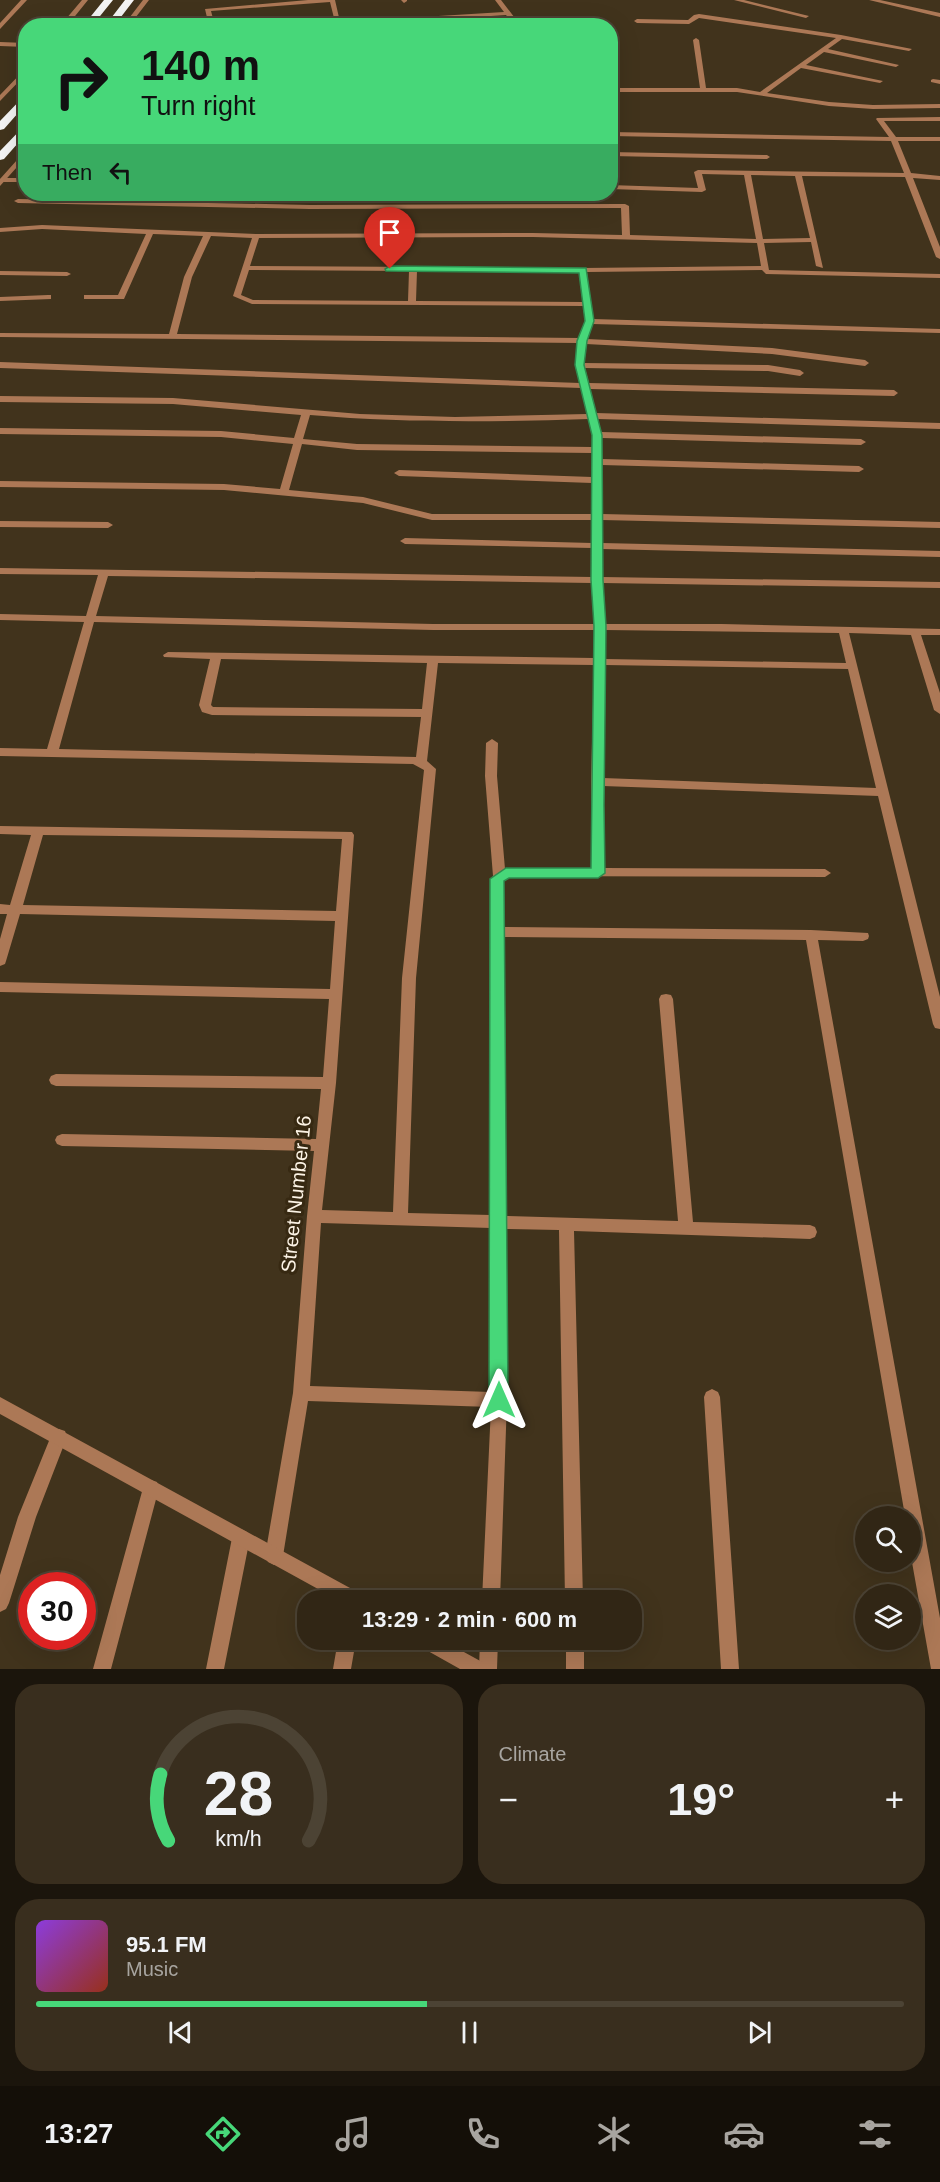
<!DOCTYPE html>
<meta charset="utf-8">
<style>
body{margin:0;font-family:Helvetica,sans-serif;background:#392e1e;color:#f1f3f6;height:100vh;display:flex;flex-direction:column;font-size:22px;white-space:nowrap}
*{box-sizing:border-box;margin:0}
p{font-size:20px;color:#a8a5a0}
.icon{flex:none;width:33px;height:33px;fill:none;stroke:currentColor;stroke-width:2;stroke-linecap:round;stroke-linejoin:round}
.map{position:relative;height:1669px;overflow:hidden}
.sheet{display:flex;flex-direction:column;gap:15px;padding:15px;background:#1b150c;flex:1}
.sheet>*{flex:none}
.hud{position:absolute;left:18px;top:18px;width:600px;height:183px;border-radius:24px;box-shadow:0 6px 24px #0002,0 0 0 2px #4c4334;background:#47d779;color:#111;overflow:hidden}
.controls{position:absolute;left:855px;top:1506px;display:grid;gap:12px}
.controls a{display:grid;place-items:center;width:66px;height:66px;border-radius:50%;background:#312615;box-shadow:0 6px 24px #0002,0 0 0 2px #4c4334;font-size:30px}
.speed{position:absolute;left:18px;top:1572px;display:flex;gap:12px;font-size:30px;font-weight:700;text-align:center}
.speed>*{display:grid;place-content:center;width:78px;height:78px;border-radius:50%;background:#312615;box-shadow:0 6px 24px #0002,0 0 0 2px #4c4334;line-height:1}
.speed .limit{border:9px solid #d22;background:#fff;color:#111}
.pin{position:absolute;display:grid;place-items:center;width:51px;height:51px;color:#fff;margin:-62px -26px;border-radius:50% 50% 50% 0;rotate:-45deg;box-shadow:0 0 6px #0007}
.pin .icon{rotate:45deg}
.me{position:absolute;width:66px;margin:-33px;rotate:0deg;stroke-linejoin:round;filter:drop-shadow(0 0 4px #0008)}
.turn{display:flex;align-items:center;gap:21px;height:126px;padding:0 24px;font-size:27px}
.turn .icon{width:78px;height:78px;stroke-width:2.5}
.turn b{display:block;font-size:42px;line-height:51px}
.then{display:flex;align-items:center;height:57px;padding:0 24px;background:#0003;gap:12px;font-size:22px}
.big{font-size:45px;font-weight:600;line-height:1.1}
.sheet .tile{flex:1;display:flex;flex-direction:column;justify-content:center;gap:9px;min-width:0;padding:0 21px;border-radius:24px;background:#392e1e}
.sheet .dial{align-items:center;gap:0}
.dial svg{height:156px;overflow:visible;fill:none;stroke:#4c4334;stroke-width:7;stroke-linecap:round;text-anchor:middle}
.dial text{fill:#f1f3f6;stroke:none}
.song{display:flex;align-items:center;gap:18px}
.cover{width:72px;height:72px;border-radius:9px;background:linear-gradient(135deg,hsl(270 70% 55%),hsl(10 70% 35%))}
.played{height:6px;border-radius:3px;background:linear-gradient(90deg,#47d779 45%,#4c4334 45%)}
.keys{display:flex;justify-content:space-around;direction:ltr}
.heat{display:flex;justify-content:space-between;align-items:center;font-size:33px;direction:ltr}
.sheet .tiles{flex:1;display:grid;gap:15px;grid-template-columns:1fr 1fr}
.tile:last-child{grid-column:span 2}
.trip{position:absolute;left:297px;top:1590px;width:345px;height:60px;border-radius:24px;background:#312615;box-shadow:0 6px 24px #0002,0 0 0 2px #4c4334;font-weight:600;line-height:60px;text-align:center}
.dock{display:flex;height:96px;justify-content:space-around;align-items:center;background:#140f08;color:#a8a5a0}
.dock .icon{width:42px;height:42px}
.dock .active{color:#47d779}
.dock b{font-size:27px;color:#f1f3f6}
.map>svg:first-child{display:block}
</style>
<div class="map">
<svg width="940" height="1669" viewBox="0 0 940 1669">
<rect width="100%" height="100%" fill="#41331c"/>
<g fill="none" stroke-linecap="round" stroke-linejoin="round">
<path fill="#ac7856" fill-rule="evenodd" d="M 21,0 L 27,0 L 0,29 L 0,23 Z
M 308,0 L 335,0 L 340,22 L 504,12 L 495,0 L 501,0 L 521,26 L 515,26 L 506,15 L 342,26 L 298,26 L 335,22 L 330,2 L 211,11 L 215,26 L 209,26 L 205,9 Z
M 401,0 L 407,0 L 407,1 L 404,3 Z
M 734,0 L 744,0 L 809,16 L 806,18 Z
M 869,0 L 880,0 L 940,13 L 940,17 Z
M 699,14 L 841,35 L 912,49 L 909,51 L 842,39 L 828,49 L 899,65 L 896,67 L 824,52 L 806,65 L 883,81 L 880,83 L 801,68 L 767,93 L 829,102 L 873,105 L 940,104 L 940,108 L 873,109 L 829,106 L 737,92 L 610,92 L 610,88 L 700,88 L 693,40 L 696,38 L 699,40 L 706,88 L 737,88 L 760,92 L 836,38 L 699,18 L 689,24 L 637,23 L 634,21 L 637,19 L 688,20 L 694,15 Z
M 0,42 L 26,43 L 26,47 L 0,46 Z
M 933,79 L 940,80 L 940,84 L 931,82 L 931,80 Z
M 940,117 L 940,121 L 884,121 L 896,137 L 940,137 L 940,141 L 898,141 L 911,173 L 940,176 L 940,180 L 913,178 L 940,247 L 940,259 L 936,257 L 905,177 L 802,176 L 823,268 L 816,266 L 811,242 L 764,243 L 769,270 L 940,274 L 940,278 L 766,274 L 762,270 L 587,272 L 593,319 L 940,329 L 940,333 L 592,324 L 587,339 L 772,348 L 865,360 L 869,363 L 865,366 L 772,354 L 586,344 L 584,363 L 768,365 L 800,370 L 804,373 L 800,376 L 768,371 L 585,368 L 589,383 L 894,390 L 898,393 L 894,396 L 590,389 L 596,413 L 940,423 L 940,429 L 598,419 L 601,432 L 861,439 L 866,442 L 861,445 L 602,438 L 602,459 L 859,466 L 864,469 L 859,472 L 602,465 L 602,514 L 940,522 L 940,528 L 602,520 L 602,543 L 940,551 L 940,557 L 602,549 L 602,577 L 940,582 L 940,588 L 602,583 L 605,624 L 722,624 L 940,629 L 940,635 L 921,635 L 940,693 L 940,714 L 934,710 L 911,635 L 849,633 L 940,997 L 940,1029 L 935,1028 L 933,1024 L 878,796 L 603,786 L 604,868 L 825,869 L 831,873 L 825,877 L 512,876 L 503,880 L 504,927 L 811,930 L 868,933 L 869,936 L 868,939 L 863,941 L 818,940 L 940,1618 L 940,1669 L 931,1669 L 910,1551 L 910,1516 L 905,1516 L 806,940 L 504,937 L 506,1216 L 678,1221 L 659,999 L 661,995 L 666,994 L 671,995 L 673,999 L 693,1222 L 810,1225 L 815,1227 L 817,1232 L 815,1237 L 810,1239 L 574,1231 L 583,1600 L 565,1600 L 559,1230 L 506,1229 L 507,1400 L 500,1600 L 482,1600 L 491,1407 L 308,1401 L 283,1556 L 280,1562 L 274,1565 L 268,1562 L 265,1556 L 293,1393 L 307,1216 L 314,1151 L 62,1146 L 57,1144 L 55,1140 L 57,1136 L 62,1134 L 316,1139 L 321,1089 L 56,1086 L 51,1084 L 49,1080 L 51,1076 L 56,1074 L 323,1077 L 329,999 L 0,992 L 0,982 L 330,989 L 335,921 L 20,914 L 6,961 L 5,964 L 0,966 L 0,939 L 7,914 L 0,914 L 0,904 L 10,905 L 31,835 L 0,834 L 0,826 L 352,832 L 354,835 L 336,1083 L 322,1210 L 393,1212 L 402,978 L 424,770 L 413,764 L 0,756 L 0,748 L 47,749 L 84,622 L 0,620 L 0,614 L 86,616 L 98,575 L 0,574 L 0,568 L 592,577 L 592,548 L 405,544 L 400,541 L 405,538 L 592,543 L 592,520 L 432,520 L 363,503 L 224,490 L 0,487 L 0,481 L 224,484 L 280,489 L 293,444 L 221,437 L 0,434 L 0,428 L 221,431 L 294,438 L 301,415 L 173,404 L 0,402 L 0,396 L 173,398 L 360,414 L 455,417 L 587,414 L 581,388 L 0,368 L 0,362 L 580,383 L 576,365 L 578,343 L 0,337 L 0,333 L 169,334 L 184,277 L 203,236 L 153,234 L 124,299 L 84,299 L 84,295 L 118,295 L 146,234 L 42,229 L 0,232 L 0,228 L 42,225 L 256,234 L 533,233 L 622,235 L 621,208 L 310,209 L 18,203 L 14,201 L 18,199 L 310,205 L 625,204 L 629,206 L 630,235 L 756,239 L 744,175 L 702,174 L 706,190 L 702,192 L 610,189 L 610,185 L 698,188 L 694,172 L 698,170 L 904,173 L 891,141 L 610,136 L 610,132 L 889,137 L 876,119 L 877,118 ZM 751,175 L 795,176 L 810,238 L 763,239 ZM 211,236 L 252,238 L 233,296 L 252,304 L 583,306 L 585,321 L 579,338 L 177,334 L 192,277 ZM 533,237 L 757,243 L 761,266 L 583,268 L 250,266 L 259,238 ZM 249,270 L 409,271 L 408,301 L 253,300 L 241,295 ZM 417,271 L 579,272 L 583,302 L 416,301 ZM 310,415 C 404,423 494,422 589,419 L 592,435 L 592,447 L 357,444 L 303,439 ZM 302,444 L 357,450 L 592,453 L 592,477 L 399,470 L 394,473 L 399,476 L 592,483 L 592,514 L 432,514 L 363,497 L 289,490 ZM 108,576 L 592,583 L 595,624 L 433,624 L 96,616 ZM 94,622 L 433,630 L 595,630 L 594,658 L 168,652 L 163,655 L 164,657 L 210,659 L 199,705 L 202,712 L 212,715 L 421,717 L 416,757 L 59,749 ZM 605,630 L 839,633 L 846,663 L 605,659 ZM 221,659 L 427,663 L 422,709 L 213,707 L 211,705 ZM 438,663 L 594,665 L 591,782 L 592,868 L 505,869 L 497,776 L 498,743 L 492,739 L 486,743 L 485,776 L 493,876 L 491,879 L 491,1215 L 408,1213 L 416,978 L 436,769 L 427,761 ZM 605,665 L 848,669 L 876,788 L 603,778 ZM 43,835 L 342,839 L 336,911 L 23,905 ZM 321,1223 L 491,1228 L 491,1392 L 310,1386 Z
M 610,152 L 767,155 L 770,157 L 767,159 L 610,156 Z
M 3,178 L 26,178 L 26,182 L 0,182 L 0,179 Z
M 0,271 L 67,272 L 71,274 L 67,276 L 0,275 Z
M 48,295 L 51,295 L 51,299 L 0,301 L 0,297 Z
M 0,521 L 108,522 L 113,525 L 108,528 L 0,527 Z
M 712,1389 L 718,1392 L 720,1397 L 739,1669 L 721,1669 L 704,1397 L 706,1392 Z
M 59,1429 L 65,1431 L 67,1437 L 36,1517 L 9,1603 L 6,1609 L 0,1612 L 0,1575 L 18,1517 L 53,1431 Z
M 151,1480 L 157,1482 L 159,1488 L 111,1669 L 93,1669 L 143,1488 L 145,1482 Z
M 241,1529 L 247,1532 L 250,1538 L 224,1669 L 206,1669 L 232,1538 L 235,1532 Z
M 338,1640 L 356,1640 L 351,1669 L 333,1669 Z
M 480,1640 L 498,1640 L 497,1669 L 479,1669 Z
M 566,1640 L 584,1640 L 584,1669 L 566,1669 Z"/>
<path fill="#ac7856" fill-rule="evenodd" d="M 82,0 L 88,0 L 67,26 L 60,26 Z
M 143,0 L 149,0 L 129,26 L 123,26 Z
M 26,68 L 26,74 L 0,101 L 0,95 Z
M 26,150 L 26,157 L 0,186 L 0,179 Z
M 0,1397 L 361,1594 L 364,1600 L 338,1600 L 0,1414 Z
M 416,1640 L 442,1640 L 484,1663 L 487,1669 L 460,1669 L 419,1646 Z"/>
<path fill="#f4f4f4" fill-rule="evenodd" d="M 104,0 L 113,0 L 92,26 L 83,26 Z
M 125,0 L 134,0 L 114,26 L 105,26 Z
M 26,94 L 26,104 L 4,129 L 0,130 L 0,121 Z
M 26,124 L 26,134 L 4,159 L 0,160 L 0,151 Z"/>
</g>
<path fill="#47d779" stroke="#2e8c4f" stroke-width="1.5" d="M 390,266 L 586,268 L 594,321 L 587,341 L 584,365 L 602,435 L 603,580 L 606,626 L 604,805 L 605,873 L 598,878 L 509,878 L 504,881 L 508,1400 L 505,1406 L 499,1409 L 492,1406 L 489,1400 L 490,879 L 506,868 L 591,868 L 594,626 L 591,580 L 592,435 L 575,365 L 577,341 L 585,321 L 579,273 L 386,271 L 385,269 Z"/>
<g text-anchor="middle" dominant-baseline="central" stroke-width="6" stroke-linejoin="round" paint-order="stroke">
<g font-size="20" fill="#fcf3e5" stroke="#372912">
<text transform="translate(296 1194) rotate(-84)">Street Number 16</text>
</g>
</g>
</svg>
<div class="controls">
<a><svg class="icon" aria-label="search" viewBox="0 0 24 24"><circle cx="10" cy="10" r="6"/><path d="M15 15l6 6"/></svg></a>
<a><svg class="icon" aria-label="layers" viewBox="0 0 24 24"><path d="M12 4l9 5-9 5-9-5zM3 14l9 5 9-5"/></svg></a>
</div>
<div class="speed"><div class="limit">30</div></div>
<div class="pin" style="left:390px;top:269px;background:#d93025"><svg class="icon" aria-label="arrive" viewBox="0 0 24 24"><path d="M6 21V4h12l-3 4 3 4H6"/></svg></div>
<svg class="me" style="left:499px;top:1400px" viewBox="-20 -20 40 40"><path d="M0-17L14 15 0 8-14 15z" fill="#47d779" stroke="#fff" stroke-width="4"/></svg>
<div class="trip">13:29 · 2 min · 600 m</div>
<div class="hud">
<div class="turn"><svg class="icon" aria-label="right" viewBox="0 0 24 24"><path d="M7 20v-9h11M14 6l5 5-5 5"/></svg><div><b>140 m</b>Turn right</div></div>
<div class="then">Then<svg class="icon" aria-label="left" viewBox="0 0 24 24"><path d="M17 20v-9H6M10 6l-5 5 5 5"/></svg></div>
</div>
</div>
<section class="sheet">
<div class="tiles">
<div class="tile dial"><svg viewBox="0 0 100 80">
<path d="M14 69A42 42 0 1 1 86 69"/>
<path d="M14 69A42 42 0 0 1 10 35" stroke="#47d779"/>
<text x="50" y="56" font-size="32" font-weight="700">28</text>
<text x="50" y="72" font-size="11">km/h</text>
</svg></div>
<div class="tile"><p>Climate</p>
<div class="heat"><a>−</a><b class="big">19°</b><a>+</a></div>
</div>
<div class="tile">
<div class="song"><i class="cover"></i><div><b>95.1 FM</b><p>Music</p></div></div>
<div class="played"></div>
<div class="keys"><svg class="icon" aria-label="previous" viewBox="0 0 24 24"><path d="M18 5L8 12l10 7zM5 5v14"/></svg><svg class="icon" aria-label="pause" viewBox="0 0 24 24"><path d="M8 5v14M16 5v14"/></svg><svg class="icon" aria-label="next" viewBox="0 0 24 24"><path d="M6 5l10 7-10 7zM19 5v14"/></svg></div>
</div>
</div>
</section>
<nav class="dock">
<b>13:27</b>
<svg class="icon active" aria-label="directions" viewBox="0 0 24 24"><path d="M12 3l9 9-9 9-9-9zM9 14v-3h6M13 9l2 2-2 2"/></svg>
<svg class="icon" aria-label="music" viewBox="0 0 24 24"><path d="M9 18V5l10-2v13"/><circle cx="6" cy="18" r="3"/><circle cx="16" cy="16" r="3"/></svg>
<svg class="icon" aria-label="phone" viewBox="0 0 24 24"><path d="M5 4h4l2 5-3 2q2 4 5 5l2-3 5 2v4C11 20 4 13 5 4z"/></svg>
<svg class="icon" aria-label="climate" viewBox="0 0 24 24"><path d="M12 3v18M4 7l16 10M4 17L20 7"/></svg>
<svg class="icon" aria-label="car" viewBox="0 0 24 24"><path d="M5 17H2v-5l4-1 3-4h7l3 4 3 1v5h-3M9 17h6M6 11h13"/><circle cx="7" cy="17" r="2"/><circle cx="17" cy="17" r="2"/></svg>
<svg class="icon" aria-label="filters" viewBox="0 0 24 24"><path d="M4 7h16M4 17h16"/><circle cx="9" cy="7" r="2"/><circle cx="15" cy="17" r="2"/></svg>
</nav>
